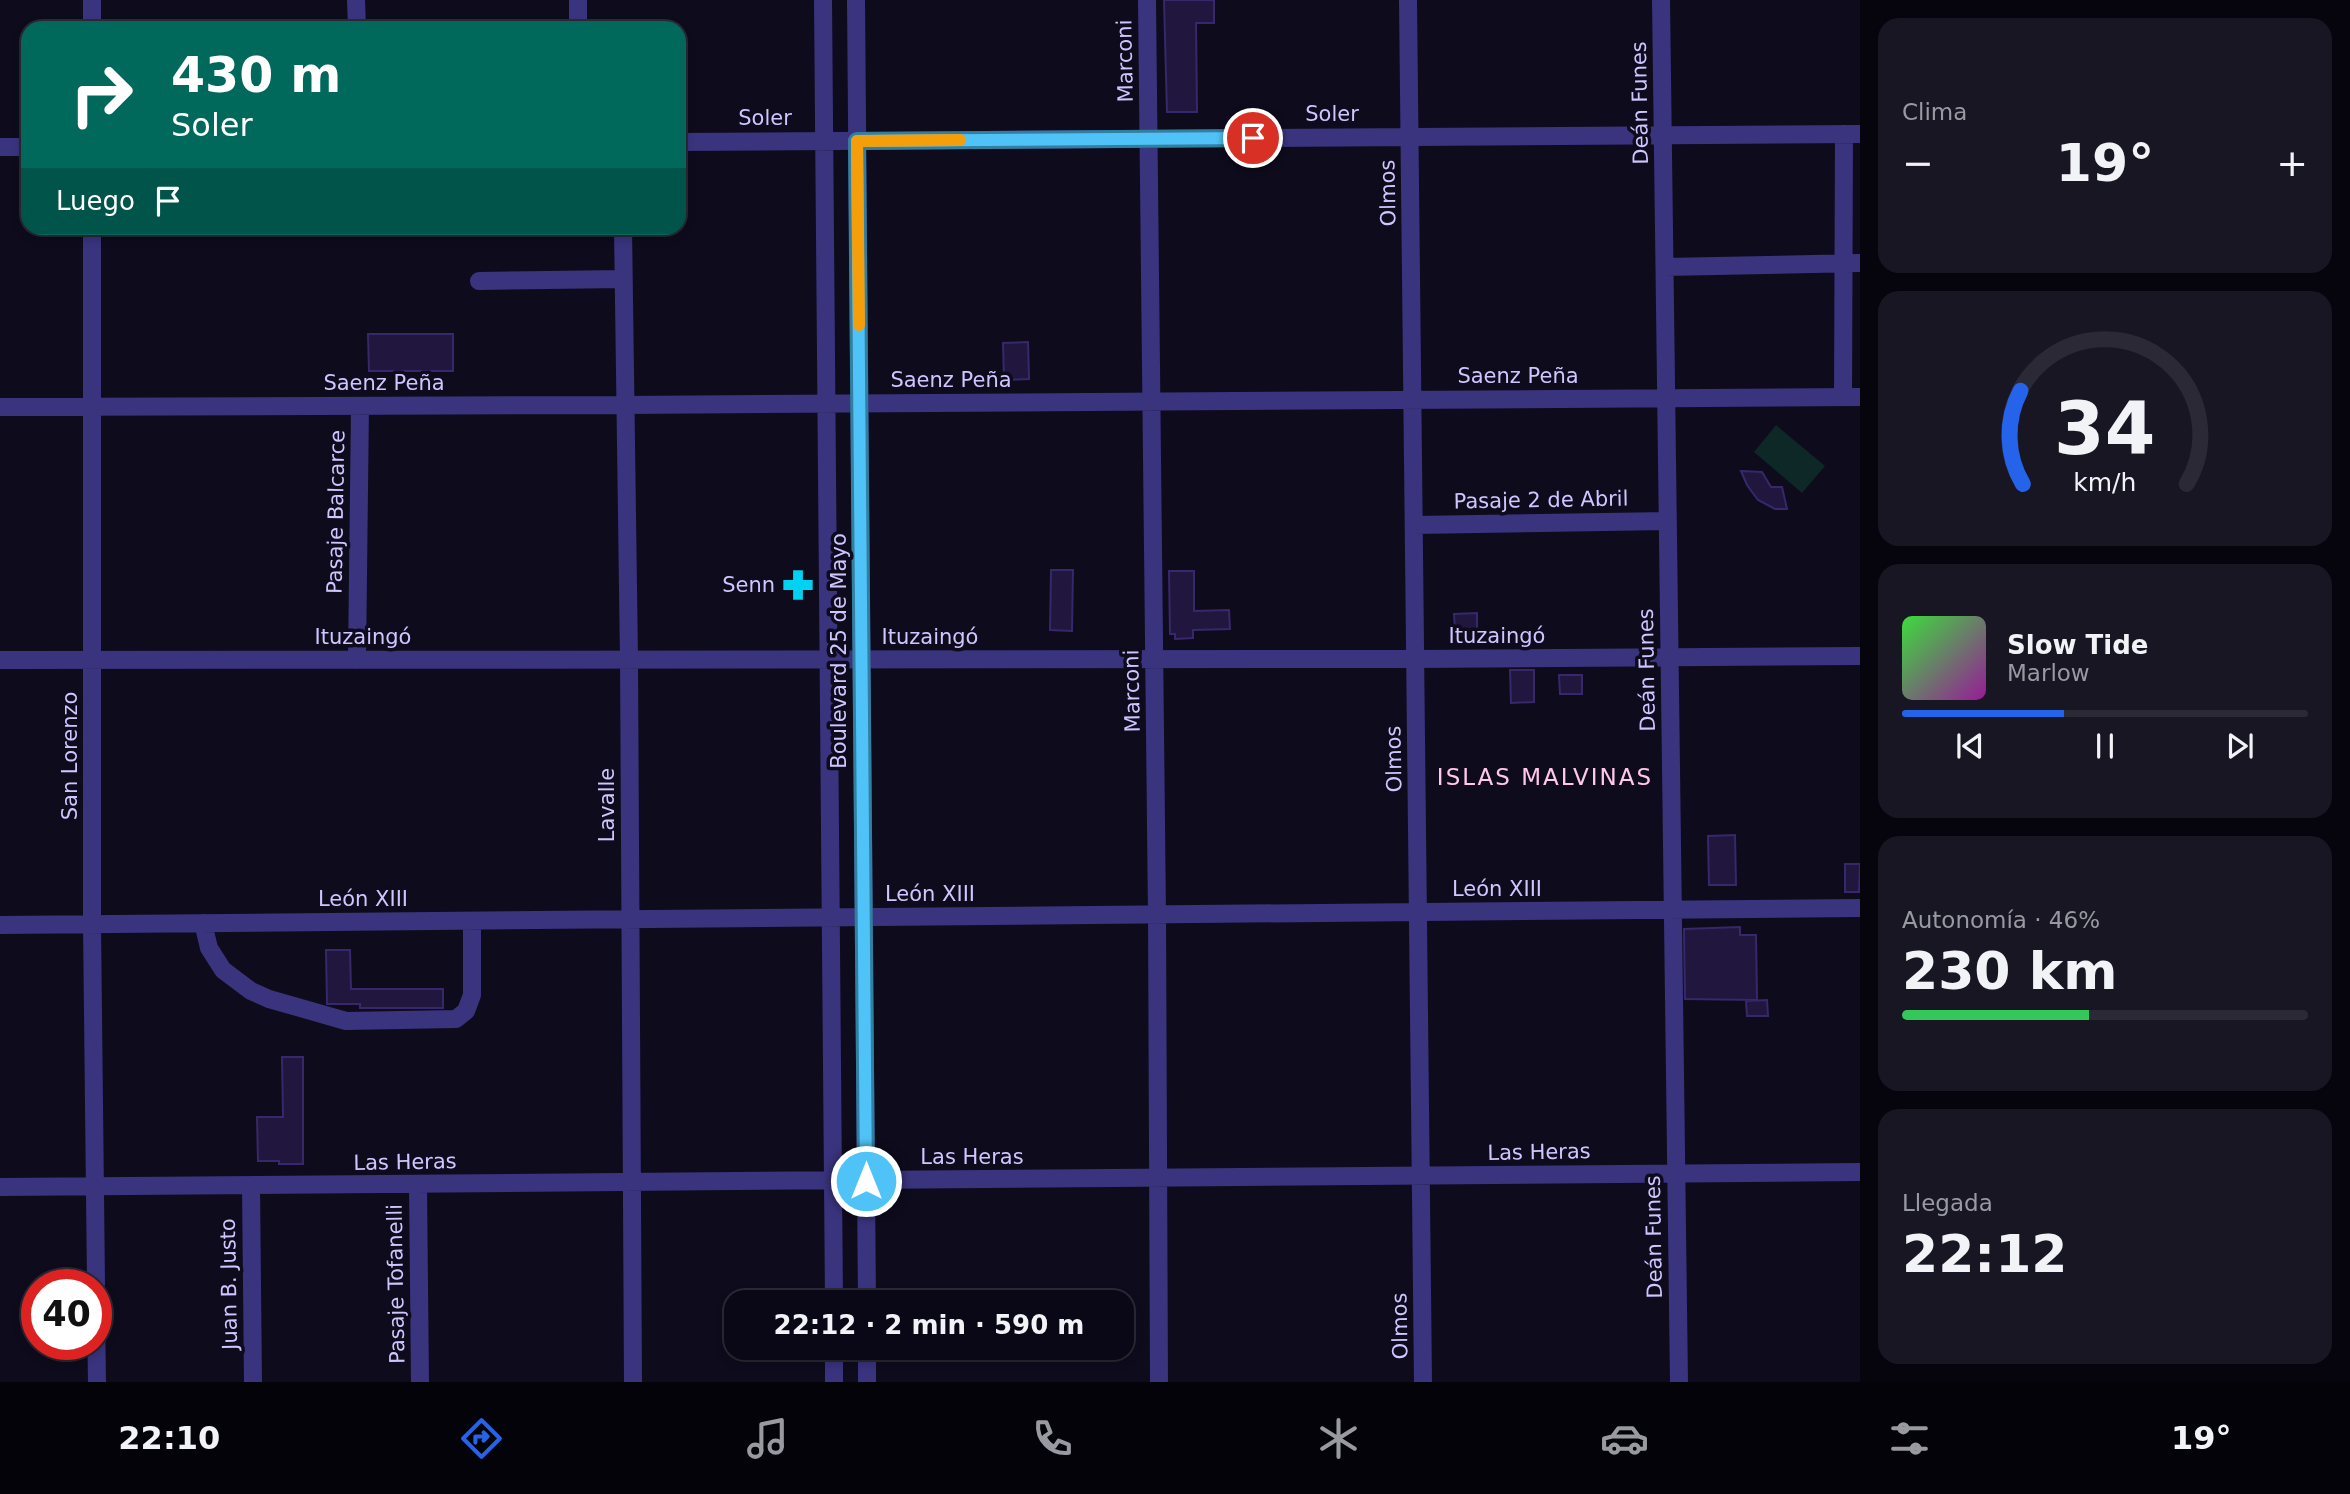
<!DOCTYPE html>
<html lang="es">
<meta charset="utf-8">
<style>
body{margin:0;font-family:"DejaVu Sans",sans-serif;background:#181623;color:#f1f3f6;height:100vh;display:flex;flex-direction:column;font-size:26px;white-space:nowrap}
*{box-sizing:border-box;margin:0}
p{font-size:23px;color:#999aa1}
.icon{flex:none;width:38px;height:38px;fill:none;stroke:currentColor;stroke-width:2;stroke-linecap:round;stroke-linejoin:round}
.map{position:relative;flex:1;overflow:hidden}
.side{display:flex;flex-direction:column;gap:18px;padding:18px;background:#06040c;width:490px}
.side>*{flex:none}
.hud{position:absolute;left:21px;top:21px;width:665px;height:214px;border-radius:21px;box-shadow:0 4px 10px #0003,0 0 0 2px #2a2935;background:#00695c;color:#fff;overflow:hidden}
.speed{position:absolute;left:21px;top:1269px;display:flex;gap:14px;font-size:35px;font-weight:700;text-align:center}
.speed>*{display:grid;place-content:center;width:91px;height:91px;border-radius:50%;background:#0a0816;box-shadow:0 4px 10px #0003,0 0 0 2px #2a2935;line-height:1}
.speed .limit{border:10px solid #d22;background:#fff;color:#111}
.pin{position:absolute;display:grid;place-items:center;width:60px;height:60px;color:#fff;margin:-30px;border:4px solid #fff;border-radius:50%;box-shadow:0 2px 7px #0007}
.me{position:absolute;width:77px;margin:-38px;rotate:0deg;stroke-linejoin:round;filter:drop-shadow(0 0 5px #0008)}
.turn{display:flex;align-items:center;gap:24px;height:147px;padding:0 35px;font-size:32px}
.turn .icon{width:91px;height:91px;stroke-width:2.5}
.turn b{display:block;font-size:49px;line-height:60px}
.then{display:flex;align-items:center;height:66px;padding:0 35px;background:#0003;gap:14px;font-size:26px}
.big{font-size:52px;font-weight:700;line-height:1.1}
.side .tile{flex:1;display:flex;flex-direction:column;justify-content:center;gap:10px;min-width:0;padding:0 24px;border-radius:21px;background:#181623}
.side .dial{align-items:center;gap:0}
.dial svg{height:182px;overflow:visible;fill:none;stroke:#2a2935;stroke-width:7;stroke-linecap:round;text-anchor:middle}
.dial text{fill:#f1f3f6;stroke:none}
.song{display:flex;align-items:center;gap:21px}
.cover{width:84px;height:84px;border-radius:10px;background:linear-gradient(135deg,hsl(120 70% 55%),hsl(300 70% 35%))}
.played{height:7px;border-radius:4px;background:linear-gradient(90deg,#2563eb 40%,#2a2935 40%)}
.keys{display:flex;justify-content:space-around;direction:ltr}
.heat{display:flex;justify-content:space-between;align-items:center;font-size:38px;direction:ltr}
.charge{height:10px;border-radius:5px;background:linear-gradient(90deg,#34c759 46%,#2a2935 0)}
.trip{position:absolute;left:724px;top:1290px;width:410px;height:70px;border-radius:21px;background:#0a0816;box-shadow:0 4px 10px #0003,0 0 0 2px #2a2935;font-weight:700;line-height:70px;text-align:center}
.menu{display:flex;height:112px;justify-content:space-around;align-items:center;background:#040309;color:#999aa1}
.menu .icon{width:49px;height:49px}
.menu .selected{color:#2563eb}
.menu b{font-size:32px;color:#f1f3f6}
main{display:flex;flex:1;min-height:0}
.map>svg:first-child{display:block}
</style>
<main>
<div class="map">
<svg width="1860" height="1382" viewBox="0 0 1860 1382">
<rect width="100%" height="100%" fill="#0e0b1d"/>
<path fill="#0e2727" d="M 1776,425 L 1825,466 L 1802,493 L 1754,452 Z"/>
<path fill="#20163e" stroke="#37286b" stroke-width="2" d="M 1164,0 L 1214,0 L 1214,23 L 1196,23 L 1197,112 L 1167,112 Z
M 368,334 L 453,334 L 453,371 L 369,371 Z
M 1028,342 L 1029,379 L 1004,380 L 1003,343 Z
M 1741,471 L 1762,472 L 1771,487 L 1782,487 L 1787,509 L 1775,509 L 1758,500 L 1747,485 Z
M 1051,570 L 1073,570 L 1072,631 L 1050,630 Z
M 1169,571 L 1194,571 L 1194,611 L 1229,610 L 1230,629 L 1193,630 L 1193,638 L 1175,639 L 1175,634 L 1170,634 Z
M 1477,613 L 1477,630 L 1455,631 L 1454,614 Z
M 1510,670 L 1534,670 L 1534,702 L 1511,703 Z
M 1559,675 L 1582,675 L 1582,694 L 1560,694 Z
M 1735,835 L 1736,885 L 1709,885 L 1708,836 Z
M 1845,864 L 1860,864 L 1859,892 L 1845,892 Z
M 1740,927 L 1740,935 L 1756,935 L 1757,1000 L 1685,999 L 1684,929 Z
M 326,950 L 350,950 L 351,989 L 443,989 L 443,1008 L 360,1008 L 360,1004 L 327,1004 Z
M 1767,1000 L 1768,1016 L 1747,1016 L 1746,1001 Z
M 282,1057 L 303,1057 L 303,1164 L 279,1164 L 279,1161 L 258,1161 L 257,1117 L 283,1117 Z"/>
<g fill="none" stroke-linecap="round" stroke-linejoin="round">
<path stroke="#39347d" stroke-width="18" d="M 356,0 L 357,28
M 823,0 L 834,1302
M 856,0 L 867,1302
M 1147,0 L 1157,915 L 1159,1382
M 1408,0 L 1423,1382
M 1661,0 L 1679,1382
M 92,28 L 92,0
M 578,28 L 578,0
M 679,142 L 1860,134
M 0,147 L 28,147
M 92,228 L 92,924 L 96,1284
M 623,228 L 629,659 L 633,1382
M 1665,267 L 1860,263
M 479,281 L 623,279
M 1843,397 L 1844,134
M 0,407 L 625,405 L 1860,397
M 1414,525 L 1668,521
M 0,660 L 1416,659 L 1860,656
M 357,660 L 360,406
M 203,923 L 209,948 L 223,970 L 251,991 L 269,999 L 346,1021 L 456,1019 L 466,1011 L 472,995 L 472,921
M 0,925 L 1860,908
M 418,1185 L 420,1382
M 251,1186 L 253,1382
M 0,1187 L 1860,1172
M 96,1314 L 97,1382
M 834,1348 L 834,1382
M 867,1348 L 867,1382"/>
</g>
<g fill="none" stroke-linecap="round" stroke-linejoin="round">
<defs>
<path id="route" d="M 866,1181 L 857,141 L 1253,138"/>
</defs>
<use href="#route" stroke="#337fa1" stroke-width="18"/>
<use href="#route" stroke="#4fc3f7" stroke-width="12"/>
<path stroke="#f59e0b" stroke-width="12" d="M 859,325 L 857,141 L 960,140"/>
</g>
<defs>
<symbol id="pharmacy-bare" viewBox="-9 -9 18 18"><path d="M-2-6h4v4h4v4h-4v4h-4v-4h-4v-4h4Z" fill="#00d2f1" stroke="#0e0b1d" stroke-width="2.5" paint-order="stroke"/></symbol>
</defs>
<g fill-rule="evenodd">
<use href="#pharmacy-bare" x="776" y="563" width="44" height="44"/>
</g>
<g text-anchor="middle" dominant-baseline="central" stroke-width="7" stroke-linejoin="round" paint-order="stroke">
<g font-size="21" fill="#cfc6ff" stroke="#0e0b1d">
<text transform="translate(1125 61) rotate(-91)">Marconi</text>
<text transform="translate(1640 103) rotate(-91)">Deán Funes</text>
<text x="1332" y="114">Soler</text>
<text x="765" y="118">Soler</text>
<text transform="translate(1388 193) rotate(-91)">Olmos</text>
<text x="1518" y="376">Saenz Peña</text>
<text x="951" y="380">Saenz Peña</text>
<text x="384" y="383">Saenz Peña</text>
<text transform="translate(1541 500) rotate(-1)">Pasaje 2 de Abril</text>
<text transform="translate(336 512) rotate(-89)">Pasaje Balcarce</text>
<text x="1497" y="636">Ituzaingó</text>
<text x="363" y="637">Ituzaingó</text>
<text x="930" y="637">Ituzaingó</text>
<text transform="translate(839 651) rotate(-90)">Boulevard 25 de Mayo</text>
<text transform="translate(1647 670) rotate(-91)">Deán Funes</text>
<text transform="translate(1132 691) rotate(-91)">Marconi</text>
<text transform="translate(70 756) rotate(-90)">San Lorenzo</text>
<text transform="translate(1394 759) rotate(-91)">Olmos</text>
<text transform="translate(607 805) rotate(-90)">Lavalle</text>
<text x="1497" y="889">León XIII</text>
<text x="930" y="894">León XIII</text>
<text x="363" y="899">León XIII</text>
<text transform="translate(1539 1152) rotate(-1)">Las Heras</text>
<text x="972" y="1157">Las Heras</text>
<text transform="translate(405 1162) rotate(-1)">Las Heras</text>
<text transform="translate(1654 1237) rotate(-91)">Deán Funes</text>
<text transform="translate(229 1284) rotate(-91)">Juan B. Justo</text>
<text transform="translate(396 1284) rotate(-91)">Pasaje Tofanelli</text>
<text transform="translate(1400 1326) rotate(-91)">Olmos</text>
</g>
<g font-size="21" fill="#cfc6ff" stroke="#0e0b1d" text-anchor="end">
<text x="775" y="585">Senn</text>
</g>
<g font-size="23" letter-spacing="2" fill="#ffc8e9" stroke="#0e0b1d">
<text x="1545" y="777">ISLAS MALVINAS</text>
</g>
</g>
</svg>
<div class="speed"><div class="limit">40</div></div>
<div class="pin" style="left:1253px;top:138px;background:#d93025"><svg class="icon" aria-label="arrive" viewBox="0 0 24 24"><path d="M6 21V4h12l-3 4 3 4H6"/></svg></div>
<svg class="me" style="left:866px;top:1181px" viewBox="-20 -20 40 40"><circle r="17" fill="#4fc3f7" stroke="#fff" stroke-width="3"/><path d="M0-11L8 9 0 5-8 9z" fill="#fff"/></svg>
<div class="trip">22:12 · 2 min · 590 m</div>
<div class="hud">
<div class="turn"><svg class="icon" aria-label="right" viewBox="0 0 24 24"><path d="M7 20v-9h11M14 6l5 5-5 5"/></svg><div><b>430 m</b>Soler</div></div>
<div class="then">Luego<svg class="icon" aria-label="arrive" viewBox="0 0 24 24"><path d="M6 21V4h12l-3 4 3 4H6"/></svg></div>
</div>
</div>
<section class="side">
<div class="tile"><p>Clima</p>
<div class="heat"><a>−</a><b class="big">19°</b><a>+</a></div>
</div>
<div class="tile dial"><svg viewBox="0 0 100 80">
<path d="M14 69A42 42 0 1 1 86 69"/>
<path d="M14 69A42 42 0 0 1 13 28" stroke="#2563eb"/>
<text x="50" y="56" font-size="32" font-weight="700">34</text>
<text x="50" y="72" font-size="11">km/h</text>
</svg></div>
<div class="tile">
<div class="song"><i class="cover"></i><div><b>Slow Tide</b><p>Marlow</p></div></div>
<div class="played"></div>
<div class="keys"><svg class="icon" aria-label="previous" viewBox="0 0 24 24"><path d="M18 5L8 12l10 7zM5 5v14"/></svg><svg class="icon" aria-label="pause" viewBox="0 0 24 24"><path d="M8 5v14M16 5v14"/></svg><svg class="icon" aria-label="next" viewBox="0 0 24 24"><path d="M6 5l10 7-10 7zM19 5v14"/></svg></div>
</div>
<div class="tile"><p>Autonomía · 46%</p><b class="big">230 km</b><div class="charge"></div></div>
<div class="tile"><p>Llegada</p><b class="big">22:12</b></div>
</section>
</main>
<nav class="menu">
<b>22:10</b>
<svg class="icon selected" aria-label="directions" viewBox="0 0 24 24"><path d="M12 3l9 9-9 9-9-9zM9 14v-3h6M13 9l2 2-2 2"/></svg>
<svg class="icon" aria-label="music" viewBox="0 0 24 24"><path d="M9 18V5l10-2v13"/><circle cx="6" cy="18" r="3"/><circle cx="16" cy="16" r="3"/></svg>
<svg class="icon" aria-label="phone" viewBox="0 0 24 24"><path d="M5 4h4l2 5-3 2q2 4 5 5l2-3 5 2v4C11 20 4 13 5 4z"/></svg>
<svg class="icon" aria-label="climate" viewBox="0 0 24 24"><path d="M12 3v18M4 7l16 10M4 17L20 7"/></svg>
<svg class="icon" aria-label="car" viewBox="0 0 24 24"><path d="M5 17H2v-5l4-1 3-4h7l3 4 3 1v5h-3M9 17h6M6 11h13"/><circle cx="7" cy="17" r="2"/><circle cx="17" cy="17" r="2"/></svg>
<svg class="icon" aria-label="filters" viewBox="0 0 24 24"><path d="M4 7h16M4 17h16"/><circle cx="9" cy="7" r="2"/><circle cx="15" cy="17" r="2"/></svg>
<b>19°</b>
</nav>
